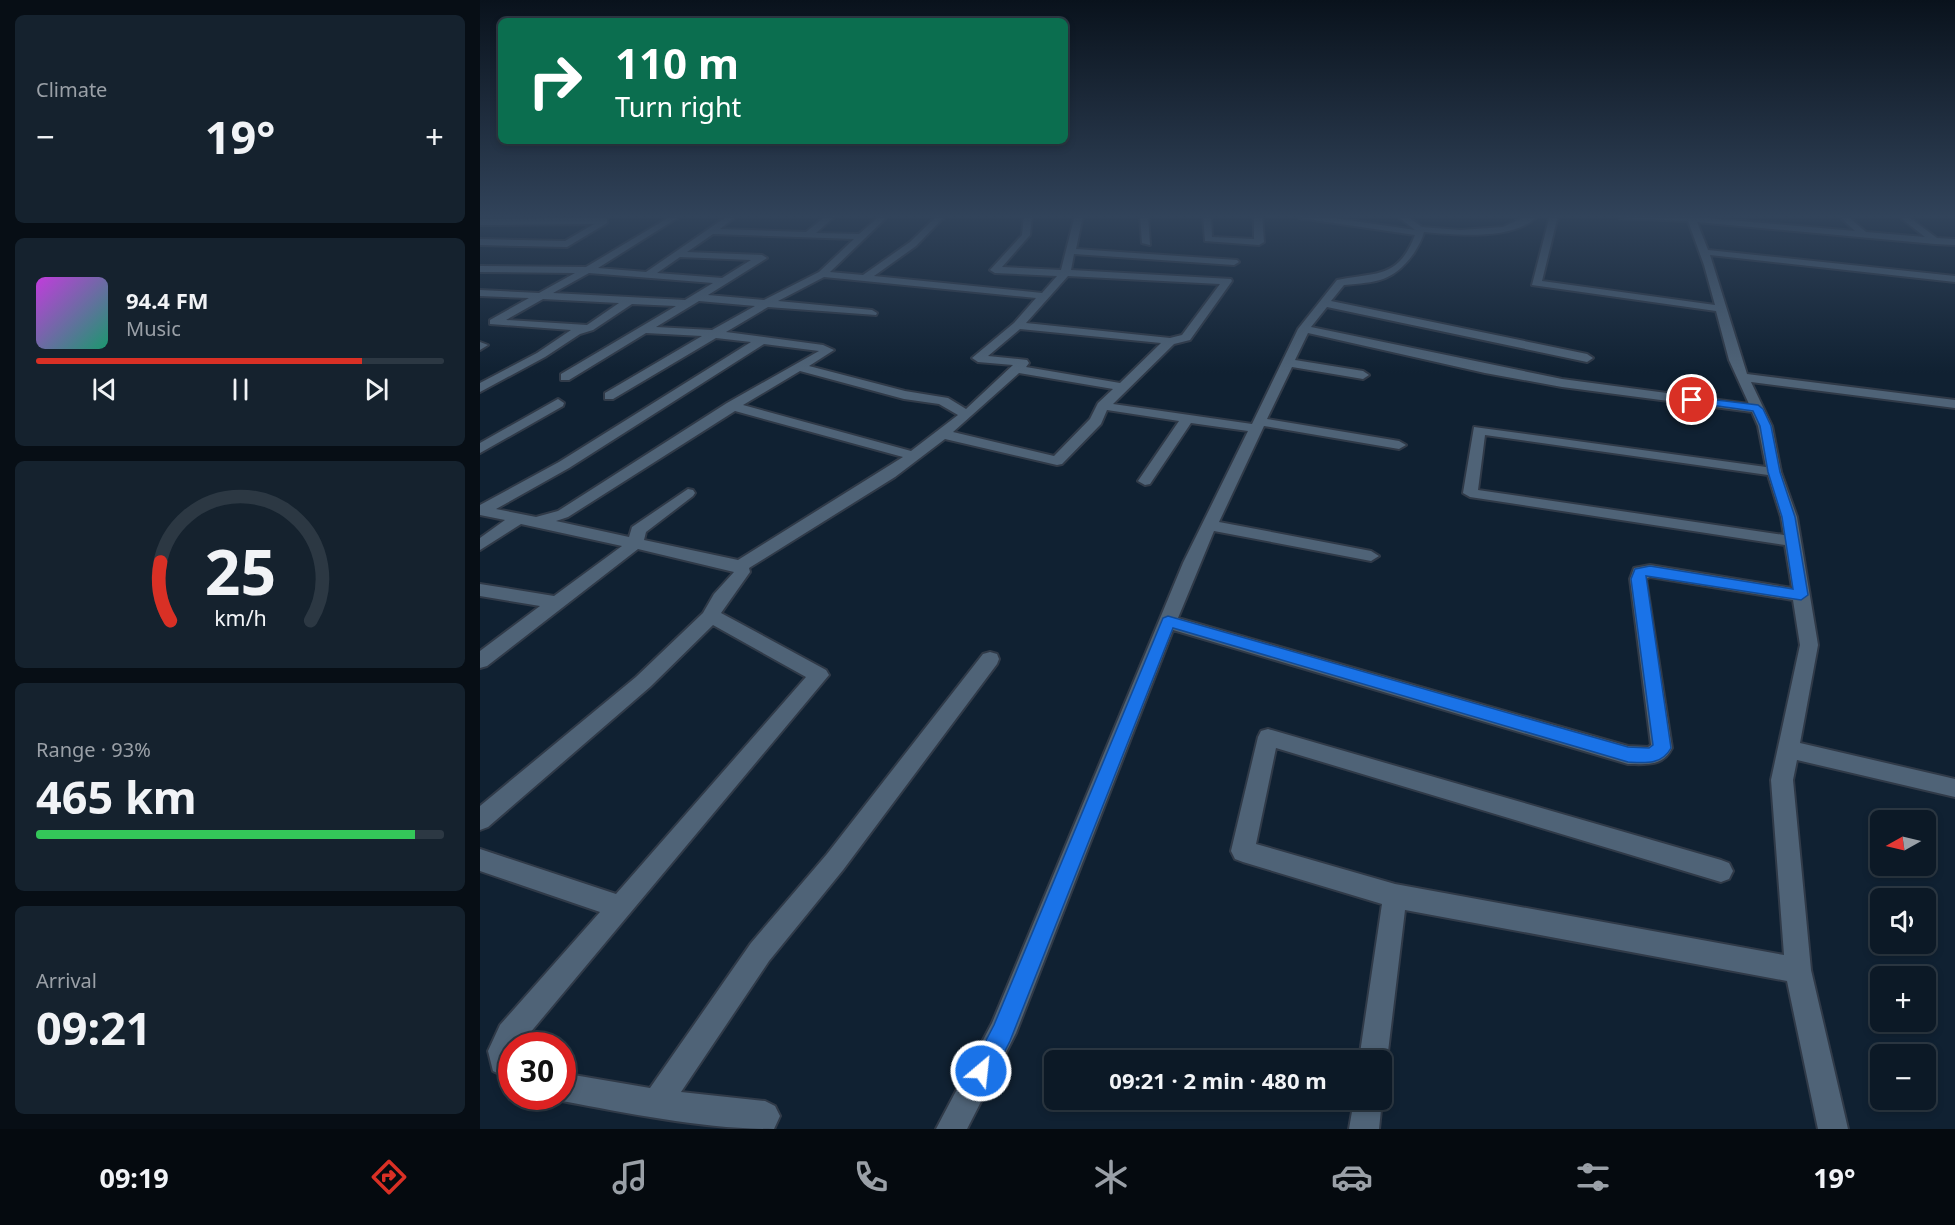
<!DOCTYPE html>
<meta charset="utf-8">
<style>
body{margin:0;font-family:"Noto Sans",sans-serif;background:#15222e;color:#f1f3f6;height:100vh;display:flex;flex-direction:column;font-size:22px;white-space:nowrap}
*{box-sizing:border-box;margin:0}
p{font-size:20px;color:#9aa0a7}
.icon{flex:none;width:33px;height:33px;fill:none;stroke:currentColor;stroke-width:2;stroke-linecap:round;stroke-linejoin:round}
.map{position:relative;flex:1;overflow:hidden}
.sheet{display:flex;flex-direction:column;gap:15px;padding:15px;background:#070e15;width:480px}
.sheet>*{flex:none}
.top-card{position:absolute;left:18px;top:18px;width:570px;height:126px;border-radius:9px;box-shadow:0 3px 9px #0003,0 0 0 2px #2c3843;background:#0b6e4f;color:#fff;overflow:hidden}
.needle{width:39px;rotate:262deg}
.tools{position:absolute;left:1390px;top:810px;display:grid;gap:12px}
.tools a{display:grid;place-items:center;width:66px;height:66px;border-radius:9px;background:#0c1926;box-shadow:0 3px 9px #0003,0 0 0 2px #2c3843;font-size:30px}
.speed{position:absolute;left:18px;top:1032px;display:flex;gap:12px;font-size:30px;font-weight:700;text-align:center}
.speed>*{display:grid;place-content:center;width:78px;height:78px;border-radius:50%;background:#0c1926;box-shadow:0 3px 9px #0003,0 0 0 2px #2c3843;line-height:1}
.speed .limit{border:9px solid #d22;background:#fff;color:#111}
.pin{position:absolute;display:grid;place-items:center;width:51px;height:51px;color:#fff;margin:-26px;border:3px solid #fff;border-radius:50%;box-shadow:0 2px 6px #0007}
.me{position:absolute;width:66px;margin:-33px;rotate:28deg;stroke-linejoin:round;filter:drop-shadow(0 0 4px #0008)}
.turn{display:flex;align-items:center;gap:21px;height:126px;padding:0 18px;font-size:27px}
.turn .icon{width:78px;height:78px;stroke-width:2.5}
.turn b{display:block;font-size:42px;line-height:51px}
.big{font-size:45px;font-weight:700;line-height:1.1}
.sheet .widget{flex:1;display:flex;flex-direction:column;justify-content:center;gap:9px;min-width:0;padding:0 21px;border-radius:9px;background:#15222e}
.sheet .dial{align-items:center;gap:0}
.dial svg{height:156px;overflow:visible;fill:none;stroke:#2c3843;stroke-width:7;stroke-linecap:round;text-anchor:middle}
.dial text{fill:#f1f3f6;stroke:none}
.song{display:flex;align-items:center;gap:18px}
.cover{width:72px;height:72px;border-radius:9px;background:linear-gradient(135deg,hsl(290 70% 55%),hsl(160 70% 35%))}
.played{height:6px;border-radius:3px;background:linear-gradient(90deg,#d93025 80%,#2c3843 80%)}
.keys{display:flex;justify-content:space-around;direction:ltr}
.heat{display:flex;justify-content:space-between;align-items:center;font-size:33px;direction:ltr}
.charge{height:9px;border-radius:4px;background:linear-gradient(90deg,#34c759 93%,#2c3843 0)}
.trip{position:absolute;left:564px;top:1050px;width:348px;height:60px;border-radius:9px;background:#0c1926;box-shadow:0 3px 9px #0003,0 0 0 2px #2c3843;font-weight:700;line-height:60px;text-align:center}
.menu{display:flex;height:96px;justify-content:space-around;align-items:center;background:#050a0f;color:#9aa0a7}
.menu .icon{width:42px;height:42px}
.menu .selected{color:#d93025}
.menu b{font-size:27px;color:#f1f3f6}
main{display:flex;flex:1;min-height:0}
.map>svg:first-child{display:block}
</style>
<main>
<section class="sheet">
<div class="widget"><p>Climate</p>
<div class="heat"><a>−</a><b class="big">19°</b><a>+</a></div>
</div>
<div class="widget">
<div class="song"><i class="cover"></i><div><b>94.4 FM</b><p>Music</p></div></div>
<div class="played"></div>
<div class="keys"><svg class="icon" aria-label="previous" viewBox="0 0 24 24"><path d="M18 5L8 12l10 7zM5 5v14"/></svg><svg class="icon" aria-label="pause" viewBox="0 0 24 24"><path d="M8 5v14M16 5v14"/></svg><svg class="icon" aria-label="next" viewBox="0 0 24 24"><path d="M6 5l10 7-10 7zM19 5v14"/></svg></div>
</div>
<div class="widget dial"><svg viewBox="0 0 100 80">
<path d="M14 69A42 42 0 1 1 86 69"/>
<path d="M14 69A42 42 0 0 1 9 39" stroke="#d93025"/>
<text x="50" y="56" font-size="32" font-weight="700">25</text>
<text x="50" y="72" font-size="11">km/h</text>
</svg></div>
<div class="widget"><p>Range · 93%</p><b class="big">465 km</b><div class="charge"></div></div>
<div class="widget"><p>Arrival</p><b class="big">09:21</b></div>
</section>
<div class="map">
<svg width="1475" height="1129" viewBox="0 0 1475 1129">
<rect width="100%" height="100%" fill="#102132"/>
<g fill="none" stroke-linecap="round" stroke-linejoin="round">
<defs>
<path id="minor" d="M 193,215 L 202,215 L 118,268 L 166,272 L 249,215 L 258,215 L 240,229 L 326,232 L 347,215 L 356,215 L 336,233 L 379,234 L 401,215 L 409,215 L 350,272 L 383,275 L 430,242 L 458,215 L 466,215 L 436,246 L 394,276 L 562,293 L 577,276 L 515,273 L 510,270 L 542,235 L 544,215 L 552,215 L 550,235 L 522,267 L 581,270 L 595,215 L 603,215 L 596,249 L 757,260 L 759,262 L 754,265 L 594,254 L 591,270 L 751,279 L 752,281 L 710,340 L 694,344 L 633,404 L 772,424 L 818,329 L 857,280 C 894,272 918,280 935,235 L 820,218 L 816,215 L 834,215 L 935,230 L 916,215 L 925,215 L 942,227 L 980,230 L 1023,227 L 1048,215 L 1058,215 C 1036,241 976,235 944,232 C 942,240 938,246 934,253 C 913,282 897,282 864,285 L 851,301 L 1107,354 L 1113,358 L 1107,362 L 847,307 L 831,327 L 1082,379 L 1269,404 L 1249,360 L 1236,311 L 1052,285 L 1070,215 L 1078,215 L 1062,281 L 1235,305 L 1224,265 L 1208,221 L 1139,218 L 1135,215 L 1214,215 L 1215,217 L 1375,231 L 1358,215 L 1366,215 L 1386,232 L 1445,237 L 1417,215 L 1426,215 L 1457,238 L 1475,239 L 1475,245 L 1455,244 L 1217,222 L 1228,250 L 1475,276 L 1475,282 L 1230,255 L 1267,374 L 1475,400 L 1475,408 L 1271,382 L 1292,426 L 1301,472 L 1317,517 L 1338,645 L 1320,743 L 1475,779 L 1475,797 L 1317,760 L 1313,780 L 1331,970 L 1368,1129 L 1338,1129 L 1307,981 L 925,910 L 907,1060 L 902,1070 L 902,1060 L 879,1060 L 902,904 L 763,862 L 755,859 L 751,851 L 778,737 L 781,731 L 788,729 L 1241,860 L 1249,863 L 1253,871 L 1249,879 L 1241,882 L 796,748 L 776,844 L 915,884 L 1304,955 L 1291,780 L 1320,645 L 1313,600 L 1170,577 L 1166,579 L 1192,748 C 1183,767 1166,764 1148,764 L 693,630 L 536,1033 L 487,1129 L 456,1129 L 512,1023 L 703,563 L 768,431 L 711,423 L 670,484 L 665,485 L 658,481 L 699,421 L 627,410 L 621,424 L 582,464 L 577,465 L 465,439 L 415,477 L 269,568 L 270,572 L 241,613 L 346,670 L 349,675 L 39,1046 L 32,1046 L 32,1080 L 13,1071 L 8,1051 L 20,1025 L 120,912 L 0,871 L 0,849 L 136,894 L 326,677 L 233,625 L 170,687 L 8,827 L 0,830 L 0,806 L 156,677 L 223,613 L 234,594 L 254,572 L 158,549 L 7,666 L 0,668 L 0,651 L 60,606 L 0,596 L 0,584 L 74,596 L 142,546 L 41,524 L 0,550 L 0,538 L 25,520 L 0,515 L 0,505 L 79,462 L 271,342 L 236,338 L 133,399 L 125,399 L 125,393 L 222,336 L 166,333 L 89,380 L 81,380 L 81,374 L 196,306 L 152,304 L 113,330 L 100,334 L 65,357 L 0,392 L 0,383 L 57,353 L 91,330 L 10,324 L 10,320 L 49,298 L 0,296 L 0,290 L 59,293 L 95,273 L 0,272 L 0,266 L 106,267 ZM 233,234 L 374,239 L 339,272 L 284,300 L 228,295 L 287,258 L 282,255 L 207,252 ZM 200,257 L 271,260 L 242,278 L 177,273 ZM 109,273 L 233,283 L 205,300 L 73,293 ZM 588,276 L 740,284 L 702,335 L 690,338 L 546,323 ZM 344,277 L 556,298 L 534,323 L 492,358 L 498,362 L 533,365 L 486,409 L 468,398 L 425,391 L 329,366 L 354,350 L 343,345 L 246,332 L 288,307 L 396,315 L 397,313 L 392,310 L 298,301 ZM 63,299 L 139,303 L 107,325 L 26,320 ZM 219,301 L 275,306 L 232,330 L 176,327 ZM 540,329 L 681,343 L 640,383 L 546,367 L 549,363 L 547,360 L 508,356 ZM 828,333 L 1005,373 L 1082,387 L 1272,412 L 1278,426 L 1286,467 L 994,427 L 983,493 L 990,497 L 1305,545 L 1312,588 L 1170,565 L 1154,568 L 1150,579 L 1171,745 L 1168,747 L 1148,746 L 698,618 L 734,531 L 891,561 L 899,556 L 891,551 L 739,522 L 784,426 L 919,449 L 926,445 L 919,441 L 787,419 L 812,367 L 883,379 L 889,375 L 883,371 L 815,360 ZM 284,344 L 339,351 L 247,403 L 78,511 L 56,517 L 16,509 L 89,468 ZM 320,371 L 424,399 L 459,404 L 478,415 L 431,451 L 263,405 ZM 539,373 L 633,389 L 618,403 L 610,419 L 574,456 L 473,432 ZM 255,411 L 423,457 L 258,560 L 164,540 L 166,532 L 213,496 L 215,493 L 213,490 L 208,489 L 152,527 L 149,537 L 76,521 L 88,517 ZM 1005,435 L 1288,475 L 1301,517 L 1304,535 L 998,490 Z
M 660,215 L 668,215 L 670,245 L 662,243 Z
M 723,215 L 731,215 L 732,237 L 774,239 L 774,215 L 782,215 L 784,242 L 779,245 L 725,241 Z
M 124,218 L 127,219 L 127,223 L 87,247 L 0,245 L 0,239 L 85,241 L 114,224 L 0,225 L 0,219 Z
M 0,342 L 8,345 L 0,350 Z
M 78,399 L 84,403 L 83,406 L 0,453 L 0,443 Z
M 510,652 L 517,654 L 519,659 L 517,664 L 363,870 L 289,961 L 201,1092 L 285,1101 L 295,1106 L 300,1116 L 294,1129 C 224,1129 152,1114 82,1101 L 72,1097 L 82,1096 L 82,1073 L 170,1088 L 271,943 L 347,854 L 503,654 Z
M 902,1098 L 902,1100 L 899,1129 L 869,1129 L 874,1100 Z"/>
</defs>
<use href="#minor" stroke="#303a48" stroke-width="4"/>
<use href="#minor" fill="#4f6377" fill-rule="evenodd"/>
</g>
<linearGradient id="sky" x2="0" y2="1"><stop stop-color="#09121c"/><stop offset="0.58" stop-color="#31435a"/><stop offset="1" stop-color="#31435a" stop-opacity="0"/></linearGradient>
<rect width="1475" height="373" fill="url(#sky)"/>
<path fill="#1a73e8" stroke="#114b97" stroke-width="1.5" d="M 1212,397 L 1278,405 L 1283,409 L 1291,426 L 1300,472 L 1315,517 L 1328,595 L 1321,600 L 1166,576 L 1191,748 C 1182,765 1165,763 1148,762 L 693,628 L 530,1041 L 510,1080 L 501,1083 L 493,1080 L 490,1071 L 514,1025 L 683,618 L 688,616 L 1148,747 L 1169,748 L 1173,745 L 1151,579 L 1155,569 L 1170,566 L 1313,589 L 1302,517 L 1288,472 L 1280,426 L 1273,411 L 1209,402 L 1209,398 Z"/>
</svg>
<div class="tools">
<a><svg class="needle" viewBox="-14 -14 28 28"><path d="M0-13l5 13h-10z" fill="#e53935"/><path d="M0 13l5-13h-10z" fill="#9aa0a7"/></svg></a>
<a><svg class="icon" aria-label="sound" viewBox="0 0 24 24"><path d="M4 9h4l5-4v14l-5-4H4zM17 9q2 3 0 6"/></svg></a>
<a>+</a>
<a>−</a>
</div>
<div class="speed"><div class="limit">30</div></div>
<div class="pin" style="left:1212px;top:400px;background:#d93025"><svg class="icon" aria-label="arrive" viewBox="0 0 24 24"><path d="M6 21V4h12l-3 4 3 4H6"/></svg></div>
<svg class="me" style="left:501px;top:1071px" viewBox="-20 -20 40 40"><circle r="17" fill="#1a73e8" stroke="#fff" stroke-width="3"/><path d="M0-11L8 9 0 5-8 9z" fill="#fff"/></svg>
<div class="trip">09:21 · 2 min · 480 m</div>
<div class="top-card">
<div class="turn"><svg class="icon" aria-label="right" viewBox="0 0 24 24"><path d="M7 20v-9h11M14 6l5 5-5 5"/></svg><div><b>110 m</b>Turn right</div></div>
</div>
</div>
</main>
<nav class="menu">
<b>09:19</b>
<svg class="icon selected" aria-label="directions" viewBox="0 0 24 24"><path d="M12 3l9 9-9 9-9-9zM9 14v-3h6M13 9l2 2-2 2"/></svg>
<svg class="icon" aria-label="music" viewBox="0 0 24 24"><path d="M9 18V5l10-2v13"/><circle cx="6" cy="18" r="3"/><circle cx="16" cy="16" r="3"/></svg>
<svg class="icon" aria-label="phone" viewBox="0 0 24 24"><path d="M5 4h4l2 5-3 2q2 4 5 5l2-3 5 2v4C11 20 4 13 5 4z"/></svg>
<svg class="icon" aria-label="climate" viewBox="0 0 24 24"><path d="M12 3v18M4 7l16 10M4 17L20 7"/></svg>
<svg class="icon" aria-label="car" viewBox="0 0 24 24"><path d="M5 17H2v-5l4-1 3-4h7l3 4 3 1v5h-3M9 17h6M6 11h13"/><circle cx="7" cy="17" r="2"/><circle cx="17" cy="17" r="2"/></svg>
<svg class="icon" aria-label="filters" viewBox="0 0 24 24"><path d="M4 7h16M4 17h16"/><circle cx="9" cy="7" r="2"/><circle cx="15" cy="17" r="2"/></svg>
<b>19°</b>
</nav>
